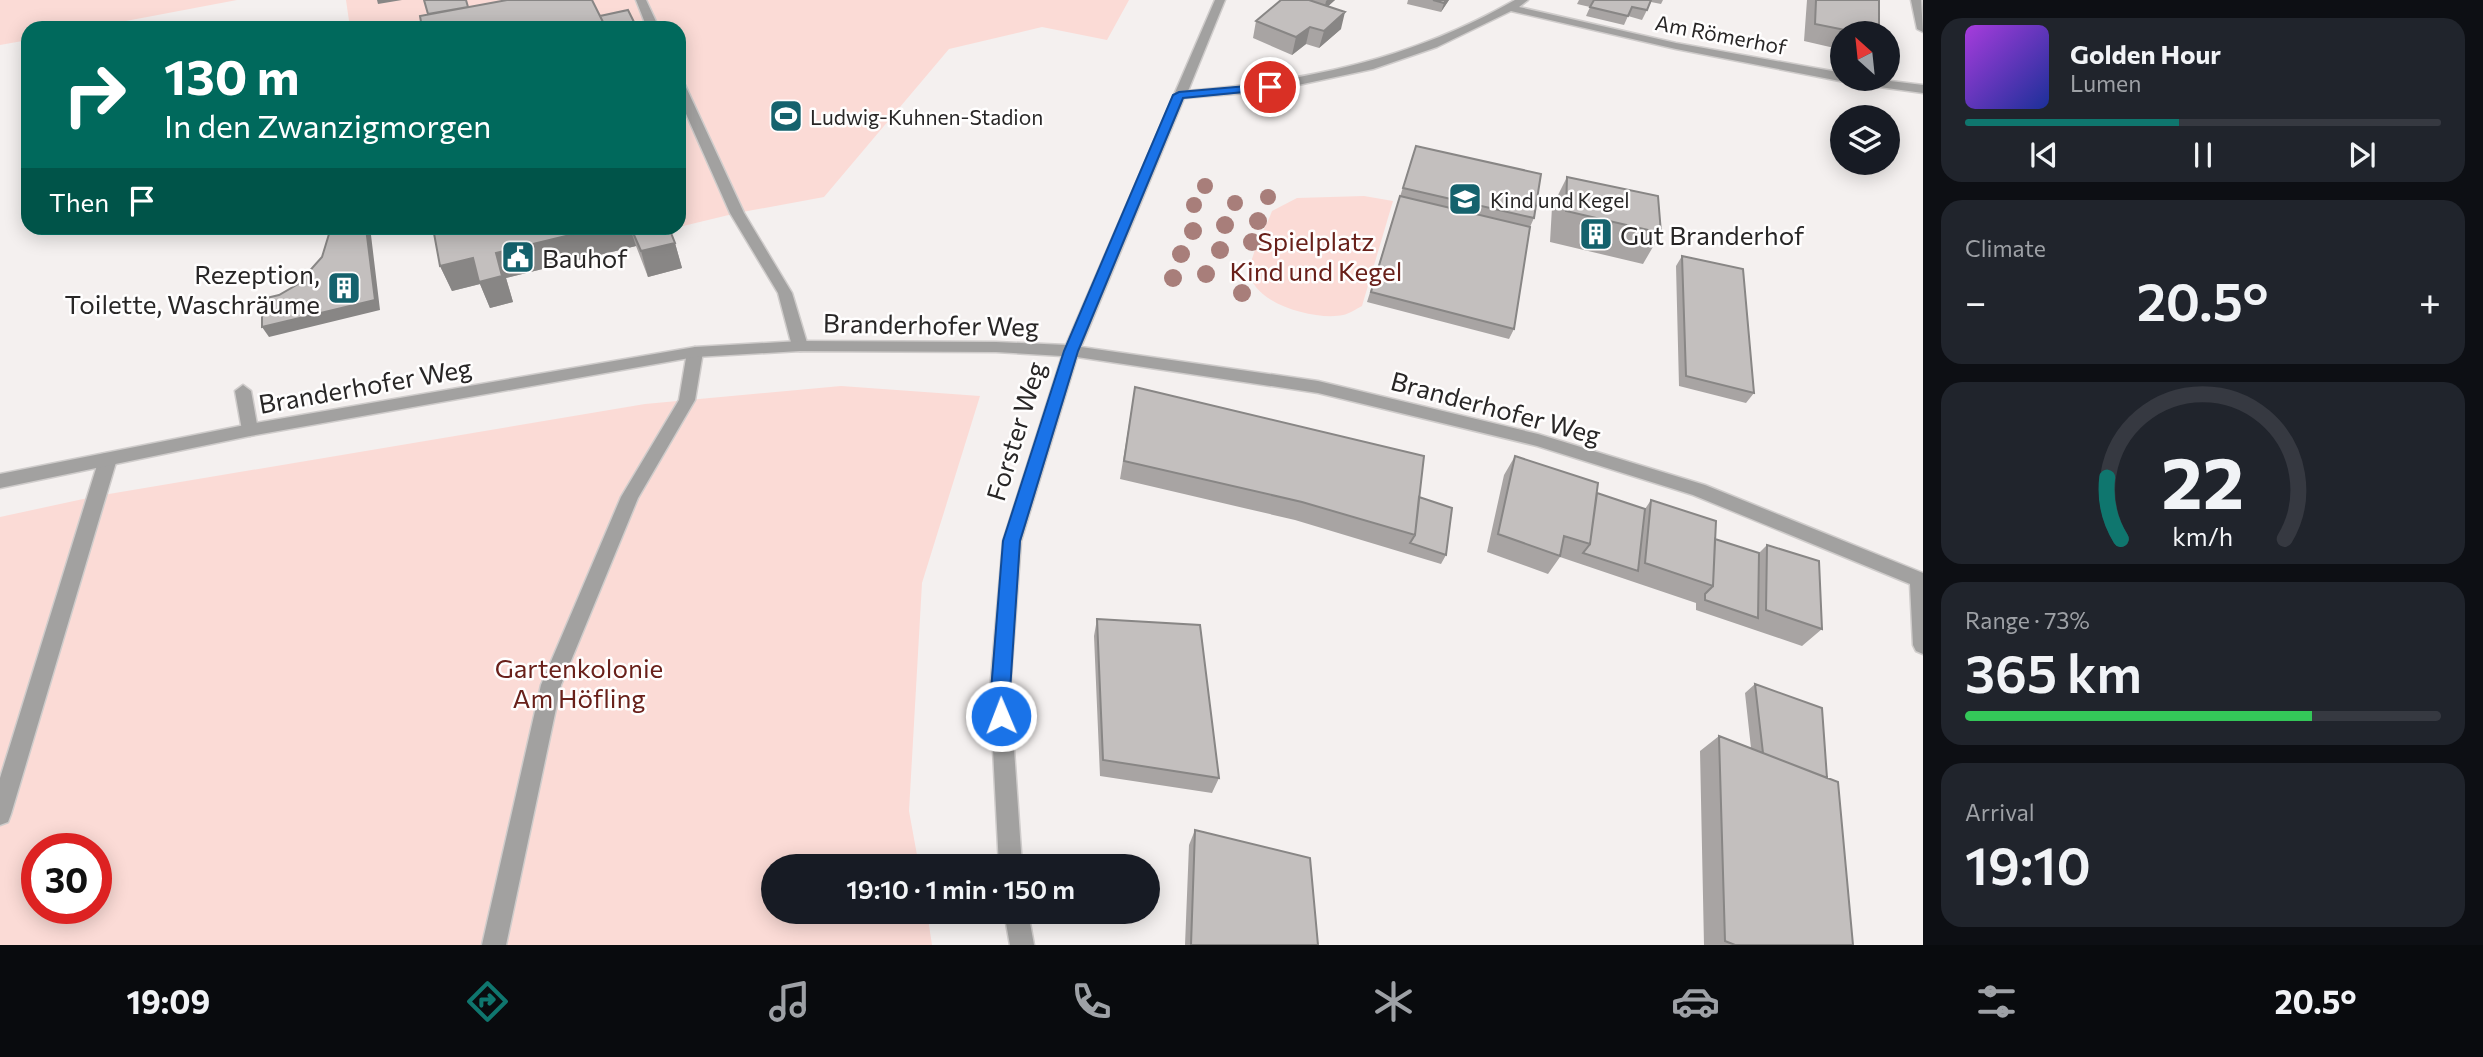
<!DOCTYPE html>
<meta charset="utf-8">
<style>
body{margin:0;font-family:Commissioner,sans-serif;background:#20242c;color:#f1f3f6;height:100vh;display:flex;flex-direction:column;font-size:26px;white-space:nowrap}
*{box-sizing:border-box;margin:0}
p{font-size:23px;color:#9ea1a6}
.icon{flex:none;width:38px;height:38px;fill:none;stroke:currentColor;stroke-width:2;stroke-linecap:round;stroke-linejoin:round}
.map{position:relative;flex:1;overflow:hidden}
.details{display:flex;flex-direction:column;gap:18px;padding:18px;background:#0d0f14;width:560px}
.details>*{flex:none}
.banner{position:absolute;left:21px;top:21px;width:665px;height:214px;border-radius:21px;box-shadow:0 4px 18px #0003;background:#00695c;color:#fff;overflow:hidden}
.needle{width:46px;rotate:333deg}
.tools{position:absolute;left:1830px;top:21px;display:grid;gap:14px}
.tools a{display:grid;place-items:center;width:70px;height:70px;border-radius:50%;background:#171b24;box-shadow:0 4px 18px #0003;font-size:35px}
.speed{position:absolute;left:21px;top:833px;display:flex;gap:14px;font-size:35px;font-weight:700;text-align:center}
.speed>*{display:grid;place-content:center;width:91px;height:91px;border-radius:50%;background:#171b24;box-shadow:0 4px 18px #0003;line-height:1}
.speed .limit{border:10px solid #d22;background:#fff;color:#111}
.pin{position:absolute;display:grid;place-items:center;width:60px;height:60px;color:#fff;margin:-30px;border:4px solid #fff;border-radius:50%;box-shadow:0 2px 7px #0007}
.me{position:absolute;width:77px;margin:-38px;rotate:359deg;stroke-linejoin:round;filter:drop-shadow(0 0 5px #0008)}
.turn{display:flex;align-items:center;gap:24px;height:147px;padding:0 28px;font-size:32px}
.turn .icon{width:91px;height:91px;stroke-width:2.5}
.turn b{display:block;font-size:49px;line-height:60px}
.then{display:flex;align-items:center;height:66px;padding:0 28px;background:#0003;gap:14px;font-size:26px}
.big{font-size:52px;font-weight:600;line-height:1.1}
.details .widget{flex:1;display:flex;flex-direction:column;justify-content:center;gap:10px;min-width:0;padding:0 24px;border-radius:21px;background:#20242c}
.details .dial{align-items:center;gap:0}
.dial svg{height:182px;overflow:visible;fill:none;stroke:#363941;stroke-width:7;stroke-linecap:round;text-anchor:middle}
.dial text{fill:#f1f3f6;stroke:none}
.song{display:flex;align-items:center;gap:21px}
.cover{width:84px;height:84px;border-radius:10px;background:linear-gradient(135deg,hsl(280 70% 55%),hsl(230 70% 35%))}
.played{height:7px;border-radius:4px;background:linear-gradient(90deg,#0f766e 45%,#363941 45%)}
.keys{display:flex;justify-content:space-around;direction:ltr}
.heat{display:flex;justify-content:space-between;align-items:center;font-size:38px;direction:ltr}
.charge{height:10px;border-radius:5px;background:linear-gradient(90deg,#34c759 73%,#363941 0)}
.trip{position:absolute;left:761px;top:854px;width:399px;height:70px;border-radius:35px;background:#171b24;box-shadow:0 4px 18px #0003;font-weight:600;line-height:70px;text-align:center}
.menu{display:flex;height:112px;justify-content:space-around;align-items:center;background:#090b0e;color:#9ea1a6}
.menu .icon{width:49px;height:49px}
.menu .current{color:#0f766e}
.menu b{font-size:32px;color:#f1f3f6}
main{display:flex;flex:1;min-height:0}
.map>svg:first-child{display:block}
</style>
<main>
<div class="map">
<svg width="1923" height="945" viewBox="0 0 1923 945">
<rect width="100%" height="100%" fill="#f4f0ef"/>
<path fill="#fbdbd6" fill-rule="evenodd" d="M 0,0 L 237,0 L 89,28 L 28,28 L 28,40 L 0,45 Z
M 346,0 L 1129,0 L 1107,40 L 1042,27 L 949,49 L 824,197 L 737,213 L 679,227 L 679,28 L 350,28 Z
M 1364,196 L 1393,201 L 1362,306 C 1356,309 1349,314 1343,315 C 1316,321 1247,303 1250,268 C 1252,252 1266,227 1272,211 L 1297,198 Z
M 841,386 L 980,396 L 922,583 L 909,811 L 919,866 L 774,866 L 774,912 L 927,912 L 932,945 L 0,945 L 0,517 L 97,496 L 645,404 ZM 37,849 L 96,849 L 96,908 L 37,908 Z"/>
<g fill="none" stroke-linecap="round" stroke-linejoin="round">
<defs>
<path id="service" d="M 636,0 L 646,0 L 659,28 L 647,28 Z
M 1911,0 L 1921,0 L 1923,32 L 1917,29 Z
M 679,81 L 685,85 L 744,213 L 792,293 L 808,346 L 806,350 L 800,351 L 792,346 L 778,293 L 730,213 L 679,98 Z
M 695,347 L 703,352 L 695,400 L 638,498 L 561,685 L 506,945 L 482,945 L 541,685 L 621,497 L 679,400 L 687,352 Z
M 243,385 L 251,391 L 258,430 L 250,436 L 242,430 L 235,391 Z
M 108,453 L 114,454 L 117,459 L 11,814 L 8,822 L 0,825 L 0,778 L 99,459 L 102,454 Z"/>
<path id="minor" d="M 1215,0 L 1225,0 L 1188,91 C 1307,81 1410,60 1515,0 L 1528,0 L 1519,7 L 1676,43 L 1843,73 L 1843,79 L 1874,79 L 1923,85 L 1923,93 L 1850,83 L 1676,49 L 1511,11 L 1437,47 L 1373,69 L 1270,91 L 1184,98 L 1081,347 L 1318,381 L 1538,434 L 1705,485 L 1923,573 L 1923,654 L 1916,651 L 1913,645 L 1910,584 L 1693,495 L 1537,446 L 1318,393 L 1077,357 L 1021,541 L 1010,691 L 1022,866 L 999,866 L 990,691 L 1003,541 L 1062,356 L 996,352 L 800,351 L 695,357 L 250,436 L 0,488 L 0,474 L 250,424 L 695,347 L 800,341 L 996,342 L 1066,345 Z
M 1004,912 L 1028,912 L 1034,945 L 1010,945 Z"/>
</defs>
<use href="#service" stroke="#cfcccb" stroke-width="3"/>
<use href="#minor" stroke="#cfcccb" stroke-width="3"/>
<use href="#service" fill="#a2a1a0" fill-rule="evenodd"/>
<use href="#minor" fill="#a2a1a0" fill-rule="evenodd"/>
</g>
<g fill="#a87e7a">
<circle cx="1205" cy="186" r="8"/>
<circle cx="1268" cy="197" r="8"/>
<circle cx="1235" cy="203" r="8"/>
<circle cx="1194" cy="205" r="8"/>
<circle cx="1258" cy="221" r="9"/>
<circle cx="1225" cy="225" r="9"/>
<circle cx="1193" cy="231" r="9"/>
<circle cx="1252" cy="242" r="9"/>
<circle cx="1220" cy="250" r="9"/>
<circle cx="1181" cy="254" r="9"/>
<circle cx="1206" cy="274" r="9"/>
<circle cx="1173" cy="278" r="9"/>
<circle cx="1242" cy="293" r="9"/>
</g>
<path fill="#a8a4a3" d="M 1281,0 L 1335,0 L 1328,6 L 1341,29 L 1319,48 L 1306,44 L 1292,55 L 1253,38 L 1256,21 Z
M 1408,0 L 1449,0 L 1441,12 L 1407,4 Z
M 1579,0 L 1663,0 L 1661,4 L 1651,2 L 1642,20 L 1628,16 L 1624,25 L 1586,16 L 1590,7 L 1577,4 Z
M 1807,0 L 1879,0 L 1879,33 L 1843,33 L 1843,50 L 1804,41 Z
M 1416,146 L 1534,218 L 1530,227 L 1514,329 L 1509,339 L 1367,302 L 1397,206 Z
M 1567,177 L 1661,233 L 1643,264 L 1550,242 L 1552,207 Z
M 433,228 L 669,228 L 675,243 L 682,268 L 648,277 L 636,246 L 506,278 L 513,302 L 490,308 L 480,284 L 452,291 L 440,266 Z
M 1682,256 L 1754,393 L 1746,403 L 1679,386 L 1676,266 Z
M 1135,387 L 1419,497 L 1446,555 L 1441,564 L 1295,520 L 1120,479 Z
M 1515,456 L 1597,493 L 1645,509 L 1651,500 L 1715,539 L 1759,553 L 1767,545 L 1822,629 L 1802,646 L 1696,610 L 1696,603 L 1560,557 L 1548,574 L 1487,552 L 1504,475 Z
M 1097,619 L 1219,778 L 1212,793 L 1100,776 L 1094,636 Z
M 1755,684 L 1827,778 L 1853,945 L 1704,945 L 1700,751 L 1719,736 L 1751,748 L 1745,693 Z
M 1195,830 L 1318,945 L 1185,945 L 1189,845 Z"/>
<path fill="#888685" d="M 377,0 L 402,0 L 378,4 Z
M 1327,0 L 1335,0 L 1324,10 L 1326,1 Z
M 1446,0 L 1449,0 L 1441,12 L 1444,3 Z
M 1345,12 L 1341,29 L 1319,48 L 1324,31 Z
M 1310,27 L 1306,44 L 1292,55 L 1296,37 Z
M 366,228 L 371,235 L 380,310 L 269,337 L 262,327 Z
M 599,228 L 630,228 L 636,246 L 506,278 L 513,302 L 490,308 L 480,284 L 452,291 L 440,266 Z
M 675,243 L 682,268 L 648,277 L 641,251 Z"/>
<path fill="#c3bfbe" stroke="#888685" stroke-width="2" d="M 424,0 L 466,0 L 468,7 L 428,14 Z
M 507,0 L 592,0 L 606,28 L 422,28 L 420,16 Z
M 1281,0 L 1309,0 L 1345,12 L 1324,31 L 1310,27 L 1296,37 L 1256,21 Z
M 1433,0 L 1446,0 L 1444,3 Z
M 1594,0 L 1651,0 L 1647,10 L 1632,7 L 1628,16 L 1590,7 Z
M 1816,0 L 1879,0 L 1879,33 L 1860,33 L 1815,24 Z
M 628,10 L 637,28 L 606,28 L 600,16 Z
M 1416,146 L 1541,174 L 1534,218 L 1403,188 Z
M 1567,177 L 1658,196 L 1661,233 L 1566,211 Z
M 1400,196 L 1530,227 L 1514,329 L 1371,292 Z
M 357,228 L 366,228 L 375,300 L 262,327 L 262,299 L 279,295 L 298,284 L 322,257 L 329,234 Z
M 433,228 L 599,228 L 496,253 L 502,276 L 479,282 L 473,258 L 440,266 Z
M 631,228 L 669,228 L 675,243 L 641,251 Z
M 1682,256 L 1743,269 L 1754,393 L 1686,376 Z
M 1135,387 L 1424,456 L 1415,535 L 1302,502 L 1124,461 Z
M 1515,456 L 1598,483 L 1590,544 L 1564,536 L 1560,556 L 1498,534 Z
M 1597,493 L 1645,509 L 1638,571 L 1583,553 L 1590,544 Z
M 1419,497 L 1452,508 L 1446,555 L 1410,543 L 1415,535 Z
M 1651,500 L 1716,521 L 1713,586 L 1645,563 Z
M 1715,539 L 1759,553 L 1758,618 L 1705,600 L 1705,594 L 1713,586 Z
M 1767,545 L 1819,561 L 1822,629 L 1766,610 Z
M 1097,619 L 1200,625 L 1219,778 L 1103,760 Z
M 1755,684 L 1822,708 L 1827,778 L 1763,753 Z
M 1719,736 L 1838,782 L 1853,945 L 1735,945 L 1725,941 Z
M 1195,830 L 1310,858 L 1318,945 L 1191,945 Z"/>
<path fill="#1a73e8" stroke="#114b97" stroke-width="2" d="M 1270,84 L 1274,85 L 1274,89 L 1183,98 L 1078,351 L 1020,541 L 1010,691 L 1011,716 L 1008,722 L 1001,724 L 995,722 L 991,691 L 1003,541 L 1064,351 L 1173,95 L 1179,92 Z"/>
<defs>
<symbol id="stadium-square" viewBox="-11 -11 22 22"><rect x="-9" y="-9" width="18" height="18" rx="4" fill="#15626d" stroke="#fffefe"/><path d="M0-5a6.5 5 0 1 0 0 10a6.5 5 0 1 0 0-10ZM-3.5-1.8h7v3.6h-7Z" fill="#fff"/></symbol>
<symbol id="school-square" viewBox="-11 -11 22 22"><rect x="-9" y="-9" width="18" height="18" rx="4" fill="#15626d" stroke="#fffefe"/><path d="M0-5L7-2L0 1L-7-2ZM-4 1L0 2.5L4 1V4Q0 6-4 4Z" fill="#fff"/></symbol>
<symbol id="building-square" viewBox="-11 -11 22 22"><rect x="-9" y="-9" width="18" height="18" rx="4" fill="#15626d" stroke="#fffefe"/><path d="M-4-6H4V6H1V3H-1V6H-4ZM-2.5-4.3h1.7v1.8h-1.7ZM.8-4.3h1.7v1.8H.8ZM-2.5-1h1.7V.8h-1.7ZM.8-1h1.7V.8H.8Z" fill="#fff"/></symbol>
<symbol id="civic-square" viewBox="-11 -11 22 22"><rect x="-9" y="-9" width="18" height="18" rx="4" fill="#15626d" stroke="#fffefe"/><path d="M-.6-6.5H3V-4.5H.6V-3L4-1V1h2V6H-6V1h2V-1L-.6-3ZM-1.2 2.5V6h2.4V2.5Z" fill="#fff"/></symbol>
</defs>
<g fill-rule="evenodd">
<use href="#stadium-square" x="767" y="97" width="38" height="38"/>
<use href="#school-square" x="1446" y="180" width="38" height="38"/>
<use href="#building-square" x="1577" y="215" width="38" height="38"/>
<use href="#civic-square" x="499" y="238" width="38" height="38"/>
<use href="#building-square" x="325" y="269" width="38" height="38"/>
</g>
<g text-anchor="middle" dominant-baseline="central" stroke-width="5" stroke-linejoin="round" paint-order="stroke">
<g font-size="21" fill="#282626" stroke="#fffefe">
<text transform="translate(1721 34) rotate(11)">Am Römerhof</text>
</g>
<g font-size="21" fill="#282626" stroke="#fffefe" text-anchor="start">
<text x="810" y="116">Ludwig-Kuhnen-Stadion</text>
<text x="1490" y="199">Kind und Kegel</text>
</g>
<g font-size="26" fill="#282626" stroke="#fffefe" text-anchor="start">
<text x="1620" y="234">Gut Branderhof</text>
<text x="542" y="257">Bauhof</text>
<text x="320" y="273" text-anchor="end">Rezeption,<tspan x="320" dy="30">Toilette, Waschräume</tspan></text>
</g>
<g font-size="26" fill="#69201a" stroke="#fffefe">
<text x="1316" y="240">Spielplatz<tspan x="1316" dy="30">Kind und Kegel</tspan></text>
<text x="579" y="667">Gartenkolonie<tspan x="579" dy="30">Am Höfling</tspan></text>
</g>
<g font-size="26" fill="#282626" stroke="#fffefe">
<text transform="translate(931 324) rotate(1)">Branderhofer Weg</text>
<text transform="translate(365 385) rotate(-10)">Branderhofer Weg</text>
<text transform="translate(1496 407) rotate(15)">Branderhofer Weg</text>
<text transform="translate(1015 431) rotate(-73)">Forster Weg</text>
</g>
</g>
</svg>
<div class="tools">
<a><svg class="needle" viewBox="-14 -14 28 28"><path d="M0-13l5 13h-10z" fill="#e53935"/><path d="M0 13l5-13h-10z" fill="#9ea1a6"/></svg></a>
<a><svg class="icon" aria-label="layers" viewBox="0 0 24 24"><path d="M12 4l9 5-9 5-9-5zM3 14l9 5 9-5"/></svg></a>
</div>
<div class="speed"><div class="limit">30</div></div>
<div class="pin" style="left:1270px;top:87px;background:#d93025"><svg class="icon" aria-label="arrive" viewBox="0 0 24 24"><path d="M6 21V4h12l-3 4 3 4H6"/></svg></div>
<svg class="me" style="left:1001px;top:716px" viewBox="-20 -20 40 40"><circle r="17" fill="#1a73e8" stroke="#fff" stroke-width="3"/><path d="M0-11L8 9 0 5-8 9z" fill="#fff"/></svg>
<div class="trip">19:10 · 1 min · 150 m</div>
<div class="banner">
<div class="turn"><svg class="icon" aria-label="right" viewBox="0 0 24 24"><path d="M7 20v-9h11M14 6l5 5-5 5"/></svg><div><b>130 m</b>In den Zwanzigmorgen</div></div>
<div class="then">Then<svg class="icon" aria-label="arrive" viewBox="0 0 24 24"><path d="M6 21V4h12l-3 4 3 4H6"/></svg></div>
</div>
</div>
<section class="details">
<div class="widget">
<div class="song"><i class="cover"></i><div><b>Golden Hour</b><p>Lumen</p></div></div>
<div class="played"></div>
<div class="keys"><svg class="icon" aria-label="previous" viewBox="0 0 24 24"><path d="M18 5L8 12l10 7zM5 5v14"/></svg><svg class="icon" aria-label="pause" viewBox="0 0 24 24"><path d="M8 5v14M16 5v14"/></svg><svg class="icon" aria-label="next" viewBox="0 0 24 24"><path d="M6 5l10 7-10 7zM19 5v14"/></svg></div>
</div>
<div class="widget"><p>Climate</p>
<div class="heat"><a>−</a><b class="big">20.5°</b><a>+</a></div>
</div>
<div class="widget dial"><svg viewBox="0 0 100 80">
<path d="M14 69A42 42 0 1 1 86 69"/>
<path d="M14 69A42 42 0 0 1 8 42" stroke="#0f766e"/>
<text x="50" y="56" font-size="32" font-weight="700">22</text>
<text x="50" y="72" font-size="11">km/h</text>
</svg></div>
<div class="widget"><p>Range · 73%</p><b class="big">365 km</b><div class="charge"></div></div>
<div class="widget"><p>Arrival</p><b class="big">19:10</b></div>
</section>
</main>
<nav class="menu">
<b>19:09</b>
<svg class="icon current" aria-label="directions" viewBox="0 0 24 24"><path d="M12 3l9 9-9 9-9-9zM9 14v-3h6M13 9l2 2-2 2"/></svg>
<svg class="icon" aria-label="music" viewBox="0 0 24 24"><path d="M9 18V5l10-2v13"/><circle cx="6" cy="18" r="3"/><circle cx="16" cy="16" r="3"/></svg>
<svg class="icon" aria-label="phone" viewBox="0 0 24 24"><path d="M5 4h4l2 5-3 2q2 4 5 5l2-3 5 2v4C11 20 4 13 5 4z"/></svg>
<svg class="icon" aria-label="climate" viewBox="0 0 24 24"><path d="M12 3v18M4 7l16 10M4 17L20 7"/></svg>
<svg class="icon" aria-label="car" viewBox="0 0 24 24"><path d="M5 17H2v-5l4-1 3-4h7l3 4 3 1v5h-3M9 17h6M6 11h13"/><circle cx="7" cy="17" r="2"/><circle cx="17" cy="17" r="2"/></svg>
<svg class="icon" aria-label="filters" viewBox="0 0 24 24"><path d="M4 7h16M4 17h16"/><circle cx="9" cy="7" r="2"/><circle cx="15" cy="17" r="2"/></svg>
<b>20.5°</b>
</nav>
